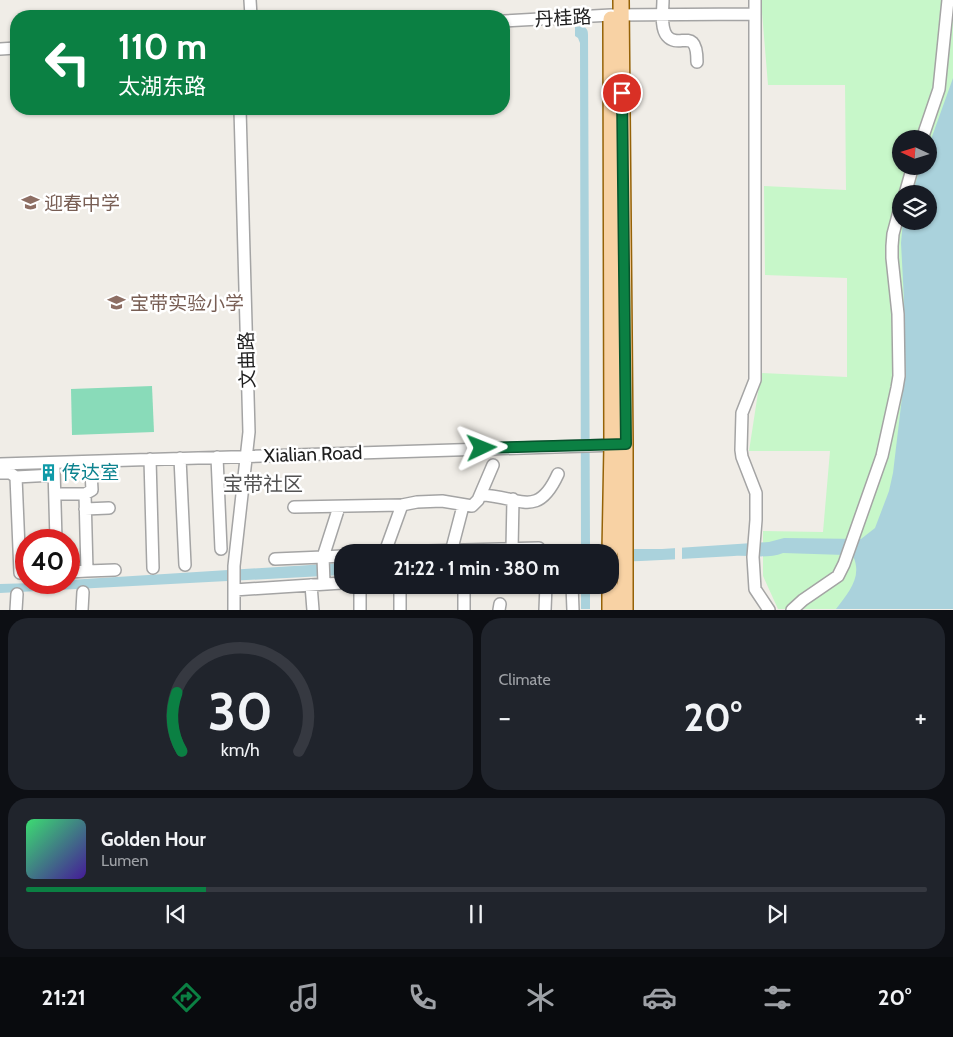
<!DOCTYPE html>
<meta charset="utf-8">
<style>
body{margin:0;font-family:Cabin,"Noto Sans SC",sans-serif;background:#20242c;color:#f1f3f6;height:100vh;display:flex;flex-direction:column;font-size:19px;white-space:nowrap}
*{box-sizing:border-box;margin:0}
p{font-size:16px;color:#9ea1a6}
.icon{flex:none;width:28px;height:28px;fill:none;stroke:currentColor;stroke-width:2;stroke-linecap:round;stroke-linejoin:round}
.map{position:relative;height:610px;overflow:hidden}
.drawer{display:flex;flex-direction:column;gap:8px;padding:8px;background:#0d0f14;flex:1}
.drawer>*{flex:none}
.banner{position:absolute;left:10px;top:10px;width:500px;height:105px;border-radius:20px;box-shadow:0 1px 4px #0004;background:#0b8043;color:#fff;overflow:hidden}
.needle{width:32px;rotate:274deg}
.controls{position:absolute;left:892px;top:130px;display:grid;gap:10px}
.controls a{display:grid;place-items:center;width:45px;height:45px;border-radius:50%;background:#171b24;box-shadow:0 1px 4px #0004;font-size:25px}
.speed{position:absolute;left:15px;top:529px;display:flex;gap:10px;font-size:25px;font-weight:700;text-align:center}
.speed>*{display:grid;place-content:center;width:65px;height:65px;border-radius:50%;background:#171b24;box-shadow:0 1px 4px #0004;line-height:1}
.speed .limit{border:8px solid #d22;background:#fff;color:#111}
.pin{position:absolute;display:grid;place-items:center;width:42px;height:42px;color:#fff;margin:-21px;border:2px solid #fff;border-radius:50%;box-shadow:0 1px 5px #0007}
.me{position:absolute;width:55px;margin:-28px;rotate:88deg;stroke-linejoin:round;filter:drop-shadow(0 0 4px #0008)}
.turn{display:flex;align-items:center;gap:18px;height:105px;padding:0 25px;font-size:22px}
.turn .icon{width:65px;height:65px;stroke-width:2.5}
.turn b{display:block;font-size:35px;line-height:42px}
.big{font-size:38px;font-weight:700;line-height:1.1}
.drawer .tile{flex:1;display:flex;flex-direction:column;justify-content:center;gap:8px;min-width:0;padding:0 18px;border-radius:20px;background:#20242c}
.drawer .dial{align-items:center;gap:0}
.dial svg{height:130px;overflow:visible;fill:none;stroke:#363941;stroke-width:7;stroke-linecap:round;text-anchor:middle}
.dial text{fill:#f1f3f6;stroke:none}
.song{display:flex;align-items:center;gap:15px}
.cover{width:60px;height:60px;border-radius:8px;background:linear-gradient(135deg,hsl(140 70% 55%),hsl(260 70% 35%))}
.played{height:5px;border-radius:2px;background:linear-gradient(90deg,#0b8043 20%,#363941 20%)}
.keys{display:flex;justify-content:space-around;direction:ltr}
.heat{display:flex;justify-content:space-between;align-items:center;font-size:28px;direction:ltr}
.drawer .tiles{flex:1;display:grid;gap:8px;grid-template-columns:1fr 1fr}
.tile:last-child{grid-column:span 2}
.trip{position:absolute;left:334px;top:544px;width:285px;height:50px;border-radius:20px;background:#171b24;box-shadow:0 1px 4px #0004;font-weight:700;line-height:50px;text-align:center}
.tab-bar{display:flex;height:80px;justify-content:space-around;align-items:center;background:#090b0e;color:#9ea1a6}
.tab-bar .icon{width:35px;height:35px}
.tab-bar .on{color:#0b8043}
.tab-bar b{font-size:22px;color:#f1f3f6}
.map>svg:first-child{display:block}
</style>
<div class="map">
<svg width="953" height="610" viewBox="0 0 953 610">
<rect width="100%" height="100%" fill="#f0ede7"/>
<path fill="#c7f7c9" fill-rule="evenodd" d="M 761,0 L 953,0 L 953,609 L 778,609 L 763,576 L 763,531 L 823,532 L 830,451 L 749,451 L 761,373 L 847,377 L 847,278 L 765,275 L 764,186 L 846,190 L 845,85 L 768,85 ZM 901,139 L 929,139 L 929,166 L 901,166 ZM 901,194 L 929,194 L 929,221 L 901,221 Z"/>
<path fill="#89dbb9" d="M 152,386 L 154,432 L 72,435 L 71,389 Z"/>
<path fill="#aad2dc" d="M 582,26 C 587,28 588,30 588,35 L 590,549 L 662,549 L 769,542 L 784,538 L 861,539 L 875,528 L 889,491 L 893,473 L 905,372 L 904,300 L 901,243 L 903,221 L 929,221 L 929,194 L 912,194 L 921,166 L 929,166 L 929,145 L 953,78 L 953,609 L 836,609 C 848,593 863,577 853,556 L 845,555 L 783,553 C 768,559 750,555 734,556 C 692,558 651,561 610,562 L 610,552 L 549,552 L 581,550 L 580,43 L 578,38 L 575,36 L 575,27 Z
M 342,563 L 342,575 L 0,593 L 0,584 L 69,582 L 69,580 Z
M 581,585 L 590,585 L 590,609 L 581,609 Z"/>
<path fill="#f0ede7" d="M 682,545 L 682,562 L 675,562 L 675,546 Z"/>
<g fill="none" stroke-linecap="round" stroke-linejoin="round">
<defs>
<path id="minor" d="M 250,0 L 251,16
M 663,0 C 663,10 660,28 667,36 C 679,50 697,25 697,62
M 755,0 L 755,380 L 742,413 L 741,450 L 742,457 L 756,493 L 756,520 L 753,557 L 755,589 L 769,610
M 504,21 L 611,15 L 755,14
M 0,49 L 16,48
M 922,139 L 939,89 L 948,0
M 905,194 L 913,166
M 217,457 L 221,549
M 180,458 L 185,565
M 150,459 L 153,568
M 0,464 L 618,445
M 54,469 L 56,540
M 0,473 L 10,473 L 16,477
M 55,494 L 85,494 L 92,490 L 91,472
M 481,495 C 520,496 537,520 558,474
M 294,507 L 402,505 L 417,502 L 442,501 L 472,506 L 478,500 L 493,465
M 339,507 L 323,557 L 342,556
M 85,509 L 109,508
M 512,549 L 513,499
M 385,552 L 402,505
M 392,552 L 539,548
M 451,552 L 463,506
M 275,559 L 323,557 L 324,584
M 87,571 L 115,570
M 69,572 L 87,571 L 85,494
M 26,573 L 20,573 L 16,477 L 54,475
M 311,585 L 313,610
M 360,585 L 360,610
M 464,585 L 464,610
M 572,585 L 573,610
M 234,590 L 342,583
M 16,610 L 17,594
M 82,610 L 83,592
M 234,610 L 234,566 L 249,432 L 240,109
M 400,610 L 400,585
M 499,610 L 500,604
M 545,610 L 546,585
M 792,610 L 803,600 L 838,576 L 844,564 L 882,456 L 897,388 L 899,376 L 898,314 L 892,258 L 892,246 L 893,234 L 901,204"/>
<path id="major" d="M 621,0 L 625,444 L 625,610
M 610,552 L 612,445 L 611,19
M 610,610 L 610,585"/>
</defs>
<use href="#minor" stroke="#a4a4a4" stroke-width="14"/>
<use href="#major" stroke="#956207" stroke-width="18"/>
<use href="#minor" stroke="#fff" stroke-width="11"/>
<use href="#major" stroke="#f8d2a4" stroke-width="15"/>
</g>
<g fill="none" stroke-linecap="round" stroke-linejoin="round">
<defs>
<path id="route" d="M 482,448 L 626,444 L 622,93"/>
</defs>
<use href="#route" stroke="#07532c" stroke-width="12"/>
<use href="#route" stroke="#0b8043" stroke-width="9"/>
</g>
<defs>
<symbol id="school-bare" viewBox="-9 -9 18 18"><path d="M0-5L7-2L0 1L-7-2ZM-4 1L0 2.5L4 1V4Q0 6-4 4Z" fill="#8d6e63" stroke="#fff" stroke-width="2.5" paint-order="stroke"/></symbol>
<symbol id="building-bare" viewBox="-9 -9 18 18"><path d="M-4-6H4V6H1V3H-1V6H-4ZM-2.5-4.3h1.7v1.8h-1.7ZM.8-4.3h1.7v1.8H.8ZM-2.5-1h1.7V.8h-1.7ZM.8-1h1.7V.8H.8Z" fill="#0f9aa8" stroke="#fff" stroke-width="2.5" paint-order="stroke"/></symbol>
</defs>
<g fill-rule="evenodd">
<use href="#school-bare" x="18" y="190" width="25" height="25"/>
<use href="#school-bare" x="104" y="290" width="25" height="25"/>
<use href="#building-bare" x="36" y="460" width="25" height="25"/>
</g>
<g text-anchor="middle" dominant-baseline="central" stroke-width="5" stroke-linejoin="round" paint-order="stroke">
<g font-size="19" fill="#202020" stroke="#fff">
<text transform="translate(563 18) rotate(-3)">丹桂路</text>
<text transform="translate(247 360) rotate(-92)">文曲路</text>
<text transform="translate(313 454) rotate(-2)">Xialian Road</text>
</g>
<g font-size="19" fill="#785e54" stroke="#fff" text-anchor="start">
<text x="44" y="203">迎春中学</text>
<text x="130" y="303">宝带实验小学</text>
</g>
<g font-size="19" fill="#0d838f" stroke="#fff" text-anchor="start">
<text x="62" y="472">传达室</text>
</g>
<g font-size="20" fill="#535353" stroke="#fff">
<text x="263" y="484">宝带社区</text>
</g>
</g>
</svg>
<div class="controls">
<a><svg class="needle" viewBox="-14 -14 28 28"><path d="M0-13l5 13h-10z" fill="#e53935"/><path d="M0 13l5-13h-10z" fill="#9ea1a6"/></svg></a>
<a><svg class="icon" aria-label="layers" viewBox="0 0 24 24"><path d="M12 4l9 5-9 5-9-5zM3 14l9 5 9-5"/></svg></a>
</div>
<div class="speed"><div class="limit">40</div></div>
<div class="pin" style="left:622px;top:93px;background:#d93025"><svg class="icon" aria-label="arrive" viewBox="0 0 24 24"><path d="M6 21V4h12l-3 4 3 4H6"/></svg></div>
<svg class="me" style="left:482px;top:448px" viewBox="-20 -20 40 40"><path d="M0-17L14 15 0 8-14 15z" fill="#0b8043" stroke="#fff" stroke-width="4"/></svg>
<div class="trip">21:22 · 1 min · 380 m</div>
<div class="banner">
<div class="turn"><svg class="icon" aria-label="left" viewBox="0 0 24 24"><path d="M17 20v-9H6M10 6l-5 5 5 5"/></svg><div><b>110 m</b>太湖东路</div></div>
</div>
</div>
<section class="drawer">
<div class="tiles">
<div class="tile dial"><svg viewBox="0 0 100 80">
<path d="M14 69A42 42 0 1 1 86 69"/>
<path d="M14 69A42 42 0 0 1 11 33" stroke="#0b8043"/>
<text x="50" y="56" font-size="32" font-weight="700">30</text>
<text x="50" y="72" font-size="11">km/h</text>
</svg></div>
<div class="tile"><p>Climate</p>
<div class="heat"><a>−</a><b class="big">20°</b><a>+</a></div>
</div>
<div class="tile">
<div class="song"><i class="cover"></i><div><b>Golden Hour</b><p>Lumen</p></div></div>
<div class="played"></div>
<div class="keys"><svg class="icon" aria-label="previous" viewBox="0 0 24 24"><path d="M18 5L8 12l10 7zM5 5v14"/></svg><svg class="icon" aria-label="pause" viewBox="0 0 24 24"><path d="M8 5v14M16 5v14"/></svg><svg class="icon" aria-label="next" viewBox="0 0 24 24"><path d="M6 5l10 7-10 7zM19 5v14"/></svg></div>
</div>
</div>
</section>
<nav class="tab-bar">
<b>21:21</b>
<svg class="icon on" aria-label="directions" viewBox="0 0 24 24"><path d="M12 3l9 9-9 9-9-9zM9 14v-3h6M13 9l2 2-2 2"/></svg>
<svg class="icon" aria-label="music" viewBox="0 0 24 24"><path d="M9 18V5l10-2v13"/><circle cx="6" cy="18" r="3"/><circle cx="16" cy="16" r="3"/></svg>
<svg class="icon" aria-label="phone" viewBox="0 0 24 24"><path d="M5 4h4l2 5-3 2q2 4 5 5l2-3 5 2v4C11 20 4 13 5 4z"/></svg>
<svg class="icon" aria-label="climate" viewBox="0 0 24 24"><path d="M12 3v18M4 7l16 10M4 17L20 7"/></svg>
<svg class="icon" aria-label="car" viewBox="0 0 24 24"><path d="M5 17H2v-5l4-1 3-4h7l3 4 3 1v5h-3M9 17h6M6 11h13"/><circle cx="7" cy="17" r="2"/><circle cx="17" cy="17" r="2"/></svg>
<svg class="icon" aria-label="filters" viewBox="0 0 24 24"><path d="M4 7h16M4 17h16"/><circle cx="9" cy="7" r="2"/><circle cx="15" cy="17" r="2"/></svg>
<b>20°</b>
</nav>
